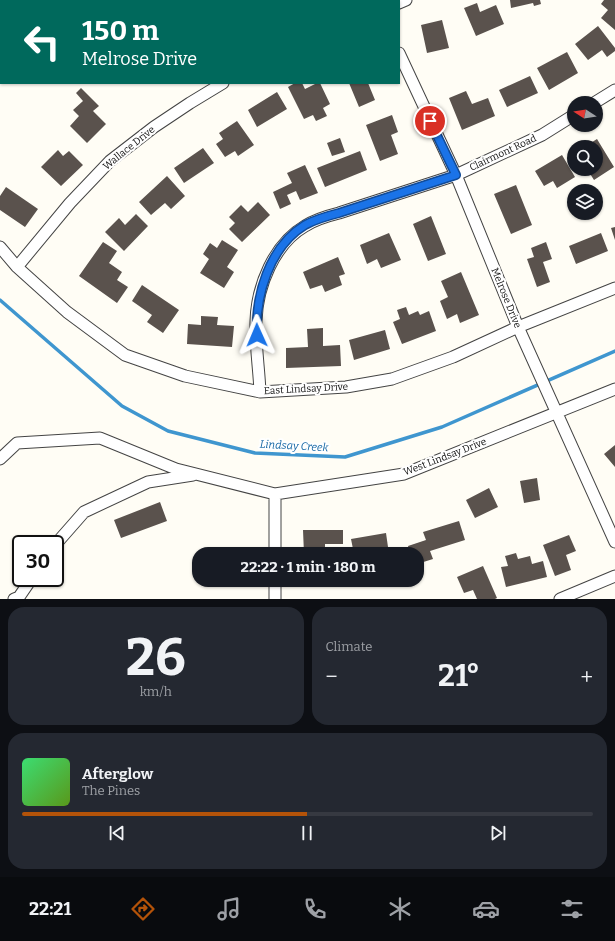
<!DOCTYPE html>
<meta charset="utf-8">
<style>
body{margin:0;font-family:Bitter,serif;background:#242831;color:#f1f3f6;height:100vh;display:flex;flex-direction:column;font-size:15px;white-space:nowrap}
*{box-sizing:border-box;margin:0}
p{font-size:13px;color:#9ea1a6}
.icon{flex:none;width:22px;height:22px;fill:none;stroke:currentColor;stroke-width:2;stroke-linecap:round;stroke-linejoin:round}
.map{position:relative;height:599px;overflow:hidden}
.sheet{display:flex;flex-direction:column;gap:8px;padding:8px;background:#0d0f14;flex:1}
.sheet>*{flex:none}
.banner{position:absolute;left:0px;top:0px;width:400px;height:84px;box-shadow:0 1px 3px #0004;background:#00695c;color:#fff;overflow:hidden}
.needle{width:26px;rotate:282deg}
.tools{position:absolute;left:567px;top:96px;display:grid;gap:8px}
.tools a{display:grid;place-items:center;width:36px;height:36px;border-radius:50%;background:#171b24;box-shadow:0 1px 3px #0004;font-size:20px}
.speed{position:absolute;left:12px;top:535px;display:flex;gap:8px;font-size:20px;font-weight:700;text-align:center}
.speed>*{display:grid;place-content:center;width:52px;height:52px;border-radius:50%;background:#171b24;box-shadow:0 1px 3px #0004;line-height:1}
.speed .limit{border:2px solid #111;border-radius:6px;background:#fff;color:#111}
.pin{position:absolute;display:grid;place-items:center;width:34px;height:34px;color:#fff;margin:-17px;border:2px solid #fff;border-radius:50%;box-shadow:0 1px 4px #0007}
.me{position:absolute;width:44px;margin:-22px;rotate:359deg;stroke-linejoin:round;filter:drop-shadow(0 0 3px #0008)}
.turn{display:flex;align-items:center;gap:14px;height:84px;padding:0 16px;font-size:18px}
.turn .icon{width:52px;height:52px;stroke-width:2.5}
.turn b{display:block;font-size:28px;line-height:34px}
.big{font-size:30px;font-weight:700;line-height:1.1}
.sheet .widget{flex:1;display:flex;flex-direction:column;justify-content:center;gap:6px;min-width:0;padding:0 14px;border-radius:16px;background:#242831}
.sheet .dial{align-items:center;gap:0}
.dial b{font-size:52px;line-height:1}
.song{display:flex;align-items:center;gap:12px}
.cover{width:48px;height:48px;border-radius:6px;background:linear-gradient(135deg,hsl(140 70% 55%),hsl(90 70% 35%))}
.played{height:4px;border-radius:2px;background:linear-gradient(90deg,#b45309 50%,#363941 50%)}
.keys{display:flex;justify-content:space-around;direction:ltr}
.heat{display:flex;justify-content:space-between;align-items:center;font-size:22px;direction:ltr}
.sheet .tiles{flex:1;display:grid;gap:8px;grid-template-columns:1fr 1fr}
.widget:last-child{grid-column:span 2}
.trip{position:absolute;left:192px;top:547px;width:232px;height:40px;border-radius:16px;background:#171b24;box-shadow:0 1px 3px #0004;font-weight:700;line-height:40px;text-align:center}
.tabs{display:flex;height:64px;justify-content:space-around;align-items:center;background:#090b0e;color:#9ea1a6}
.tabs .icon{width:28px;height:28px}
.tabs .on{color:#b45309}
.tabs b{font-size:18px;color:#f1f3f6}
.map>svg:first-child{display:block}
</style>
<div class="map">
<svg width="615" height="599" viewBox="0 0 615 599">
<rect width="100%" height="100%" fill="#fffdf5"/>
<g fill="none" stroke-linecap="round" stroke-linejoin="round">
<path stroke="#3f96cf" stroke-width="3.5" d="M 0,300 L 122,406 L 168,431 L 255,453 L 345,457 L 442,427 L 615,351"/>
</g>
<path fill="#5a524d" d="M 510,0 L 540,0 L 541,4 L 534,6 L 533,3 L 511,8 Z
M 604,0 L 615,0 L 615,30 L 601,18 L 608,10 L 601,4 Z
M 477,3 L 480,12 L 496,5 L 504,24 L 476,36 L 464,8 Z
M 442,20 L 449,48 L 427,53 L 421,25 Z
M 598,26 L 615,48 L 615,51 L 607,57 L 602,50 L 588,60 L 575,44 Z
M 567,52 L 578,73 L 549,90 L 537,68 Z
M 530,76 L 538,93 L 507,107 L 499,90 Z
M 295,83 L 302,83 L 305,89 L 317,83 L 320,83 L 330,104 L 323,108 L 327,116 L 316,121 L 313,115 L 304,119 L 288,87 Z
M 349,83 L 368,83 L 375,100 L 359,107 Z
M 81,88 L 99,106 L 93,111 L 106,124 L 87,143 L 70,126 L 79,116 L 73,110 L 83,101 L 76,93 Z
M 466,91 L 472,104 L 488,98 L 495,116 L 462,130 L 449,98 Z
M 277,92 L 287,109 L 257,127 L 248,110 Z
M 392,115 L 398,132 L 391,135 L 398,154 L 380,161 L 366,125 Z
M 237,121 L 254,145 L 238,156 L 235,151 L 225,157 L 216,144 L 223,139 L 219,133 Z
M 340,138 L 345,152 L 332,156 L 327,143 Z
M 597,139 L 614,167 L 594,180 L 587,169 L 596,169 L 596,147 L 584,147 Z
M 203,148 L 214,163 L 184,183 L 174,168 Z
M 58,150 L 63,156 L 69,151 L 83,165 L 61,186 L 41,167 Z
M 360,151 L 367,170 L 325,187 L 317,168 Z
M 562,155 L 575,177 L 557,188 L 553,181 L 544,186 L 535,171 Z
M 305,165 L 318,193 L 300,200 L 296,191 L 287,195 L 291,204 L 280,209 L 273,192 L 292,183 L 287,173 Z
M 167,176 L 185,196 L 171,209 L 165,203 L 151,215 L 139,202 Z
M 516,185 L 532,225 L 511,234 L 494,194 Z
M 6,187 L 38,209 L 25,227 L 0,210 L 0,196 Z
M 258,202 L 270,215 L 242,242 L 229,229 L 235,223 L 229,217 L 241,205 L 248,212 Z
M 136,214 L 148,226 L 124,251 L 105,232 L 119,218 L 125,225 Z
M 431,216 L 446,254 L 428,261 L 413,224 Z
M 615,227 L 615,240 L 611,228 Z
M 389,233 L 401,260 L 381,268 L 377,259 L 367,264 L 360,245 Z
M 601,233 L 608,251 L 576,264 L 569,246 Z
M 222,240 L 238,250 L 227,267 L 234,272 L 224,288 L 200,273 L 209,259 L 203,254 L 210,243 L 217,248 Z
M 103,242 L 117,251 L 109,263 L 122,272 L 117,280 L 128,287 L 117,303 L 79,276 Z
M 546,242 L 552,259 L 543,262 L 550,282 L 537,287 L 527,259 L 534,257 L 531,248 Z
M 338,257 L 345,274 L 339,276 L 342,285 L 325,292 L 322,285 L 310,289 L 303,272 Z
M 461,272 L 479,315 L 460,323 L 457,314 L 447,319 L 440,301 L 448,297 L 441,281 Z
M 142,285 L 179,310 L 163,333 L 147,322 L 152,315 L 132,301 Z
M 406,307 L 409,315 L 418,311 L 420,315 L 429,311 L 436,331 L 402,344 L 393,322 L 400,319 L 397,310 Z
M 201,316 L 218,317 L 217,325 L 234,326 L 232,347 L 187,344 L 188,324 L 201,325 Z
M 323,328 L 323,346 L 340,345 L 341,366 L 286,368 L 286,348 L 308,347 L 307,329 Z
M 385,330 L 390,349 L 354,360 L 349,340 Z
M 615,445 L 615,467 L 604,454 Z
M 537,478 L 540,500 L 524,503 L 520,481 Z
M 489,488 L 498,507 L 475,518 L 466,500 Z
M 160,502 L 167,521 L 121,538 L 114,520 Z
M 459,521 L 465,540 L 430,551 L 433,559 L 417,564 L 417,554 L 410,554 L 408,546 L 426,540 L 423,532 Z
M 303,530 L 343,530 L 343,544 L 325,544 L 325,554 L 304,554 Z
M 386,533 L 389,554 L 354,554 L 351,539 Z
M 569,535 L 576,551 L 566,555 L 571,570 L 555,576 L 543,545 Z
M 516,553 L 518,559 L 530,556 L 532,564 L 543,561 L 547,577 L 506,587 L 501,567 L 508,566 L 505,556 Z
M 483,566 L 497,598 L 495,599 L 477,599 L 473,590 L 464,593 L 457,577 Z"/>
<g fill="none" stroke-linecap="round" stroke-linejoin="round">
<defs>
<path id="minor" d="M 375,0 L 375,1
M 399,3 L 406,0
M 399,53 L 456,175 L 518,327 L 615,542
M 594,103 L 615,90
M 0,247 L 17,267 L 67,312 L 125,355 L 185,376 L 260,392 L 346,387 L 392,379 L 453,357 L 518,327 L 615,288
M 17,267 L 70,203 L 110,161 L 154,127 L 190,103 L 223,83
M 260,392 C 259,368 255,344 256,321 C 257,286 274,244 305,226 C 316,219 327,216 339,213 L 456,175 L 542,135 L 574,115
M 0,459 L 17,443 L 100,438 L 176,469 L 275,494 L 404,474 L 615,389
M 275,494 L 275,554
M 55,545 L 84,512 L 148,482 L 193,475
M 275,580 L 275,599
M 14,599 L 19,597 L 32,578
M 560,599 L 615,576"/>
</defs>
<use href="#minor" stroke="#444" stroke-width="13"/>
<use href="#minor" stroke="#fff" stroke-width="11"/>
</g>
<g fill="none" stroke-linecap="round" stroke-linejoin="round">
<defs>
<path id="route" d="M 257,335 C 255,296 269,247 305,225 C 316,219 327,216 339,213 L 456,175 L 430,121"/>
</defs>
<use href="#route" stroke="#114b97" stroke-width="10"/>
<use href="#route" stroke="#1a73e8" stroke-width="7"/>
</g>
<g text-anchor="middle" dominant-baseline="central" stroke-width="4" stroke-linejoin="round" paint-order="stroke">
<g font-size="10" fill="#111" stroke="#fff">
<text transform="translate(129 148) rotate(-39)">Wallace Drive</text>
<text transform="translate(503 153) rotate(-25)">Clairmont Road</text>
<text transform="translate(506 298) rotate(68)">Melrose Drive</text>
<text transform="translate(306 389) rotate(-3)">East Lindsay Drive</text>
<text transform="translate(445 457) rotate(-21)">West Lindsay Drive</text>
</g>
<g font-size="11" font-style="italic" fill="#1768a6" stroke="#fff">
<text transform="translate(294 446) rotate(3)">Lindsay Creek</text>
</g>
</g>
</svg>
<div class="tools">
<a><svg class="needle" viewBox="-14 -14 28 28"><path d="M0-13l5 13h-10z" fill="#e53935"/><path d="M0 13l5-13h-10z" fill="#9ea1a6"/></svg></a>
<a><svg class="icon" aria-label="search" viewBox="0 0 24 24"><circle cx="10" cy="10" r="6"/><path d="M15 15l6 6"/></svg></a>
<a><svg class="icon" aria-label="layers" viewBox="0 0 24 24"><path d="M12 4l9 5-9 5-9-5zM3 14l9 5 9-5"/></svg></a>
</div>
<div class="speed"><div class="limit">30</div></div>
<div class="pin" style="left:430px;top:121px;background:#d93025"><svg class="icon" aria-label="arrive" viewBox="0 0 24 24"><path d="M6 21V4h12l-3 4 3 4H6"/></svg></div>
<svg class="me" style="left:257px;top:335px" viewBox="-20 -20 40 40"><path d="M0-17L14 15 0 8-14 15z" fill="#1a73e8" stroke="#fff" stroke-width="4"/></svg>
<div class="trip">22:22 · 1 min · 180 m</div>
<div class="banner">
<div class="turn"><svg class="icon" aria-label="left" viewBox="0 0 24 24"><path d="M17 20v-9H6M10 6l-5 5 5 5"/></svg><div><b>150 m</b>Melrose Drive</div></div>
</div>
</div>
<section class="sheet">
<div class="tiles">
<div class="widget dial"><b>26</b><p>km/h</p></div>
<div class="widget"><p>Climate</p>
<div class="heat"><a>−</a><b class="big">21°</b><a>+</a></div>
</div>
<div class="widget">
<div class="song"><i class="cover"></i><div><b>Afterglow</b><p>The Pines</p></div></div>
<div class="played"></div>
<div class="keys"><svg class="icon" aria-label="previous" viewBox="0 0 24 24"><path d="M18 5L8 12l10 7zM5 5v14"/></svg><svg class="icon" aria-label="pause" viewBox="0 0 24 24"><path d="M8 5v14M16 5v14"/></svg><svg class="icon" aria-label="next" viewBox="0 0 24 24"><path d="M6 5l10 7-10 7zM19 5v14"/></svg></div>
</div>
</div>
</section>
<nav class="tabs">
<b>22:21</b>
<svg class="icon on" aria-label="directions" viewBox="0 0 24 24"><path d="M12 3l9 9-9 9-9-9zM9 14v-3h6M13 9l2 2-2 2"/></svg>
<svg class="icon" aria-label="music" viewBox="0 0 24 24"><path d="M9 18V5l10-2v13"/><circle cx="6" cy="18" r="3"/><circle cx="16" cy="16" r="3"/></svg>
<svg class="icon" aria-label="phone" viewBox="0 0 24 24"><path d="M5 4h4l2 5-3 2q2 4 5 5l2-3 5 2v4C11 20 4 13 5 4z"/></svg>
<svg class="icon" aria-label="climate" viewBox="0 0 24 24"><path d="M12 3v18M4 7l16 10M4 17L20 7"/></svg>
<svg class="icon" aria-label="car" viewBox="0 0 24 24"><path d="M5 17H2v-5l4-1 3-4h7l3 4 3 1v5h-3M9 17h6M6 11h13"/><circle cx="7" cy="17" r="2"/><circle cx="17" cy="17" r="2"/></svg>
<svg class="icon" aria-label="filters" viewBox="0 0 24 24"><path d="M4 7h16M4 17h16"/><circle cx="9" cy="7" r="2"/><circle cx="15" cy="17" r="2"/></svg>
</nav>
